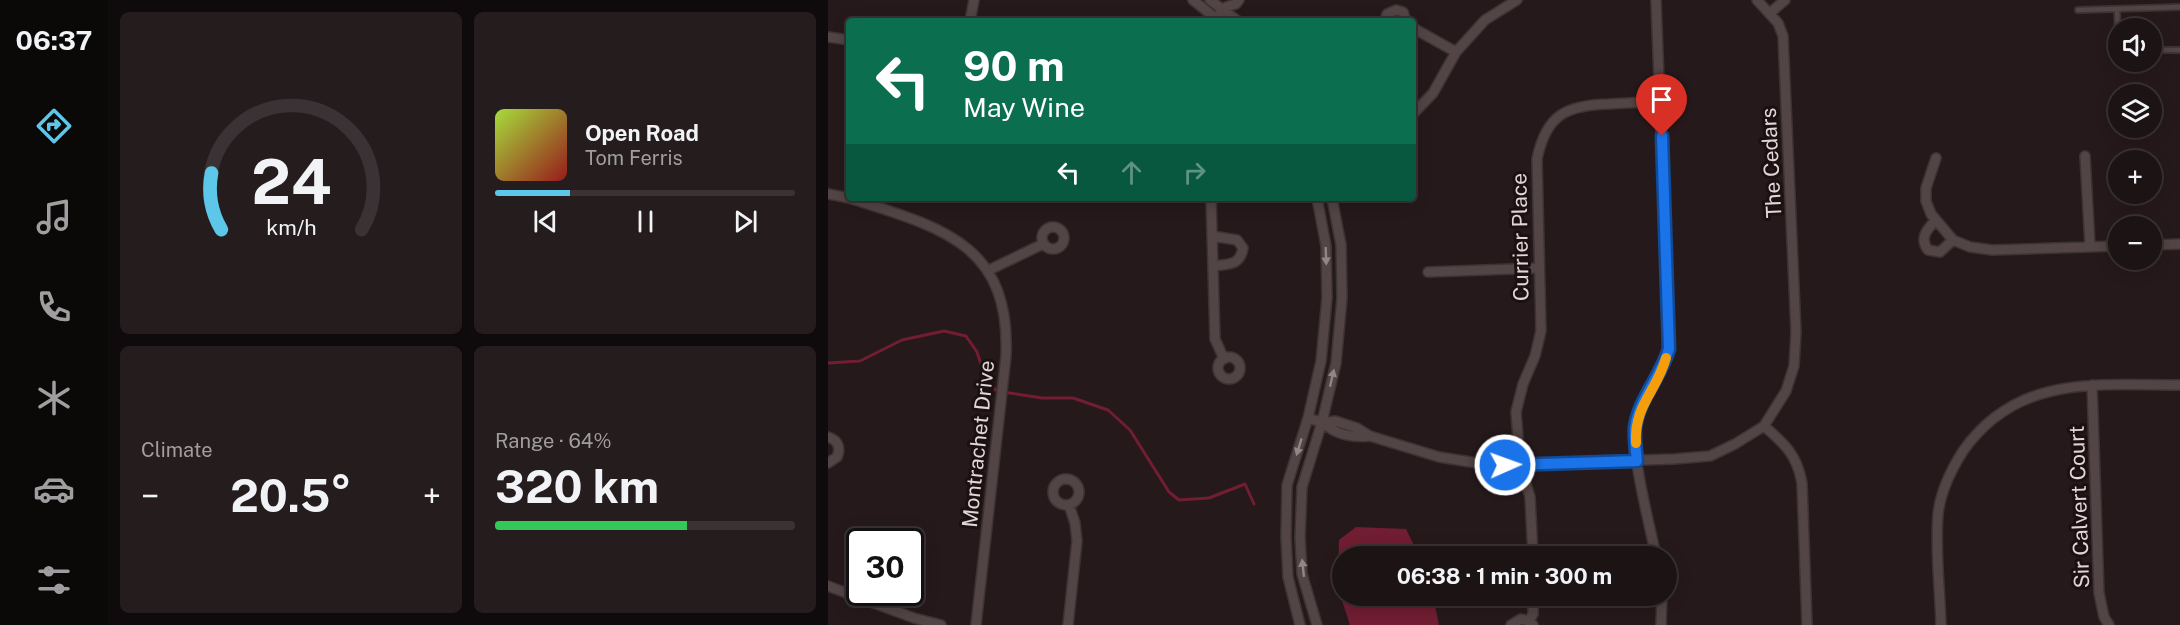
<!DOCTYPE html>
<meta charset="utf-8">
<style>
body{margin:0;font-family:"Public Sans",sans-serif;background:#251c1d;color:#f1f3f6;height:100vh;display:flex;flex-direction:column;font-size:22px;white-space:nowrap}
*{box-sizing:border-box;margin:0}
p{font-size:20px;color:#a09ea0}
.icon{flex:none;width:33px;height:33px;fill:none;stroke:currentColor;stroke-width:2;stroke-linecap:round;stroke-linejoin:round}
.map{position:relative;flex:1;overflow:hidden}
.panel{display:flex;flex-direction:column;gap:12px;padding:12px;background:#0f0a0b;width:720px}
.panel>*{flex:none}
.banner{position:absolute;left:18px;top:18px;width:570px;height:183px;border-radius:6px;box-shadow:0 3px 15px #0003,0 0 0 2px #3a3234;background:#0b6e4f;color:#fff;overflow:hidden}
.fabs{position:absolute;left:1280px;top:18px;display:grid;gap:12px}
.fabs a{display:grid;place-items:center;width:54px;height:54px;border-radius:50%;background:#1c1314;box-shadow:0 3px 15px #0003,0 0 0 2px #3a3234;font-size:30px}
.speed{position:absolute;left:18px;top:528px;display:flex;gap:12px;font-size:30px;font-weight:700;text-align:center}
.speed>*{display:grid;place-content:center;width:78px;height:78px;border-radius:50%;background:#1c1314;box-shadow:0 3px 15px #0003,0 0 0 2px #3a3234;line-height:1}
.speed .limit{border:3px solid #111;border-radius:9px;background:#fff;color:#111}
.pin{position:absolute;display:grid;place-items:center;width:51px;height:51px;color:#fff;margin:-62px -26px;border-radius:50% 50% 50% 0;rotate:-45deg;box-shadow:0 0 6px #0007}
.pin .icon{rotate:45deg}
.me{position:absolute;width:66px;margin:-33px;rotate:88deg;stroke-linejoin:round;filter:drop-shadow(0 0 4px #0008)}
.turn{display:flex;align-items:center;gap:21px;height:126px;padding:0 18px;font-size:27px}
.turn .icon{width:78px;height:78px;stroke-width:2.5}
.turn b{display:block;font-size:42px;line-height:51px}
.lanes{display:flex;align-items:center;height:57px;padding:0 18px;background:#0003;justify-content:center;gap:30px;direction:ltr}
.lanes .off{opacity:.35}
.big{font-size:45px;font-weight:700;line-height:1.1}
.panel .tile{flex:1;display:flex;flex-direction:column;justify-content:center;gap:9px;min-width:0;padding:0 21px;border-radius:9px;background:#251c1d}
.panel .dial{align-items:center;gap:0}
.dial svg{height:156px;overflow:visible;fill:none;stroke:#3a3234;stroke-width:7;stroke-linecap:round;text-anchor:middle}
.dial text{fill:#f1f3f6;stroke:none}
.song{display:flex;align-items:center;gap:18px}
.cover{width:72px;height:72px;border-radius:9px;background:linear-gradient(135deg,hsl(80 70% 55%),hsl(0 70% 35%))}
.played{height:6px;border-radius:3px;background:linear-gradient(90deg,#5cc7e8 25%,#3a3234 25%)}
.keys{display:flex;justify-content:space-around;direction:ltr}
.heat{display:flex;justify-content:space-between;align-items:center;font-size:33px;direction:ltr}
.charge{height:9px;border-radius:4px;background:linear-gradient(90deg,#34c759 64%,#3a3234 0)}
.panel .tiles{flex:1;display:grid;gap:12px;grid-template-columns:repeat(2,1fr)}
.trip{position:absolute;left:504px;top:546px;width:345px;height:60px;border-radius:30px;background:#1c1314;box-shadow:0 3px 15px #0003,0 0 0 2px #3a3234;font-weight:700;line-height:60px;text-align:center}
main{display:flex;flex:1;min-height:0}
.menu{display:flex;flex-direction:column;width:108px;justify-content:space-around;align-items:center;background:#0b0808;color:#a09ea0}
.menu .icon{width:42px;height:42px}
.menu .active{color:#5cc7e8}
.menu b{font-size:27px;color:#f1f3f6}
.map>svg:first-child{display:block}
</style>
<main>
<nav class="menu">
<b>06:37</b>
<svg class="icon active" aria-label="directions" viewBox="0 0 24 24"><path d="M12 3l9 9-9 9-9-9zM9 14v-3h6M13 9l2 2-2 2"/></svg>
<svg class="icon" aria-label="music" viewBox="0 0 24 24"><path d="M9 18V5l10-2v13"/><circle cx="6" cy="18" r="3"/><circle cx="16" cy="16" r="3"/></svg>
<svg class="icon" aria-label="phone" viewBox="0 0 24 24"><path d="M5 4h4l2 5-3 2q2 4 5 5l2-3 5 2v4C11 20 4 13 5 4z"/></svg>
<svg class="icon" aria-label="climate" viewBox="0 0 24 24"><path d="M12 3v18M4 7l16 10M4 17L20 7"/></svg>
<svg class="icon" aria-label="car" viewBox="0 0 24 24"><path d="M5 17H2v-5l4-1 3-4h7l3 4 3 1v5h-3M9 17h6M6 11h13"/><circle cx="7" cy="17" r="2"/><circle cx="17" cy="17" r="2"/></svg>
<svg class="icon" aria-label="filters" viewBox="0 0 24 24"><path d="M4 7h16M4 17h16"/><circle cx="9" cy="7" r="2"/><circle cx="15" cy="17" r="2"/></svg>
</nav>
<section class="panel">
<div class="tiles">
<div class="tile dial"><svg viewBox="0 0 100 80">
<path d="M14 69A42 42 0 1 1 86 69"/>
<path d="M14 69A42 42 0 0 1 9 40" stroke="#5cc7e8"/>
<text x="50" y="56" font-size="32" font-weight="700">24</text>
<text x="50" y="72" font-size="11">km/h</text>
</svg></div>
<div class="tile">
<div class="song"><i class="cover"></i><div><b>Open Road</b><p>Tom Ferris</p></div></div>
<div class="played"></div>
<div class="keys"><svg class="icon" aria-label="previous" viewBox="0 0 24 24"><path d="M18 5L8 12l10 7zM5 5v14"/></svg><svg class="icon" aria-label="pause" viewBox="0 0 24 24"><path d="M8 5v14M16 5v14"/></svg><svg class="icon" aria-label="next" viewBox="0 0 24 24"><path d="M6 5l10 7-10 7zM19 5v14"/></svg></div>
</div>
<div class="tile"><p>Climate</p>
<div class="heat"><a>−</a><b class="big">20.5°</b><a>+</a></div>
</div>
<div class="tile"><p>Range · 64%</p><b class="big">320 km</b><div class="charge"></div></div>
</div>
</section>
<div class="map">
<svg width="1352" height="625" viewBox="0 0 1352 625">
<rect width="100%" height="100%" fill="#26191b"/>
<path fill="#711d32" d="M 528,527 L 578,529 L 591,556 L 514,556 L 514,596 L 605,596 L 611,625 L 522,625 L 510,588 L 511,540 Z"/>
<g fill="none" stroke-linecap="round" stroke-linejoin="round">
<path stroke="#711d32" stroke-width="3" d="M 0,363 L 32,361 L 74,340 L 116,331 L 138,336 L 149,352 L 158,380 L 169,391 L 214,398 L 245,398 L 280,410 L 302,430 L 341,492 L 351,500 L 381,498 L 417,484 L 426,504"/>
<defs>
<path id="lane" d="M 1289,9 L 1290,36
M 1250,10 L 1352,7
M 1323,50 L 1352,50"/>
<path id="street" d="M 365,0 L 391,21
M 382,0 L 410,21
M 828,0 L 841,349 C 833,376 814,398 808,425 C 802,452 822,526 828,556
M 942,13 L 957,0
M 142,21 L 146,0
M 385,21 L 398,7 L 408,4 L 411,0
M 557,21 L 559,14 L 568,10 L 575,12 L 578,21
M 585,28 L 628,52
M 0,37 L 21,40
M 585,114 L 605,93 L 628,52 L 657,20 L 689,0
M 1257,156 L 1262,246
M 1108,158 L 1098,188 L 1098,201 L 1103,214 L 1125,240 L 1142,247 L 1164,250 L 1290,246
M 0,194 L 21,198
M 21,198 C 112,227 183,243 178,356 L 148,625
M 383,198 L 387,339 L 396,359
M 1108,220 C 1099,229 1091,238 1100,250 L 1112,252 L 1125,240
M214 238a11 11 0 1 1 22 0a11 11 0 1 1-22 0Z
M 384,236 L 409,240 L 415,248 C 412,266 400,264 385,266
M 1323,245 L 1352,244
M 161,270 L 215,244
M 600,272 L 710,268
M390 368a11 11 0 1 1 22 0a11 11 0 1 1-22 0Z
M 1264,385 L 1271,593 L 1276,617 L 1281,625
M 480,418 L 496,423 L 507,421 L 529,428 L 542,436 L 611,457 L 662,465 L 846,459 L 882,456 L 907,444 L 936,426 L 958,391 L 966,366 L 968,332 L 955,36 L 950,23 L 929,0
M 496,423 C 507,435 526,438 542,436
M 936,426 C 957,444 969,455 974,483 L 979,625
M 0,437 C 10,440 13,448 9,457 L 0,463
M225 492a13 13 0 1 1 26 0a13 13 0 1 1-26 0Z
M 705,556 L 702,497 L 692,464 L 688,412 L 695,384 L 707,356 L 713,331 L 709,159 C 718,115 738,105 781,104 C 798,103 815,102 832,102
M 0,586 L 86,618 L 113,625
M 701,621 L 705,614 L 705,596
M 240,625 L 249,541 L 247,523 L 241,505
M 472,625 L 460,577 L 458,537 L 459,485 L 480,418 L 493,361 L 499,298 L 498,246 L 489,198
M 489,625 L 474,574 L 472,537 L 474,487 L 494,422 L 508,363 L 514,298 L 513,245 L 504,198
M 683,625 L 693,619 L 701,621 L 705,625
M 833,625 L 834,596
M 1113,625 C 1112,589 1107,551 1110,515 C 1112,492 1123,470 1135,451 C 1189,374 1269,385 1352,385"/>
</defs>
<use href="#lane" stroke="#3c3334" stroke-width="8"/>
<use href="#street" stroke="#3c3334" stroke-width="12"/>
<use href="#lane" stroke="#534445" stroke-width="4.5"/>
<use href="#street" stroke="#534445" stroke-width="9"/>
</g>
<defs><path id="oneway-solid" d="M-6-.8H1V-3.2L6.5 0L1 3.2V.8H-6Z" transform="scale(1.5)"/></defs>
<g fill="#938687">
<use href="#oneway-solid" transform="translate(498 256) rotate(88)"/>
<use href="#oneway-solid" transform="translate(504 378) rotate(-77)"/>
<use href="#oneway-solid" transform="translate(471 447) rotate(107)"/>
<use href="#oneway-solid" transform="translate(475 568) rotate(-96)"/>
</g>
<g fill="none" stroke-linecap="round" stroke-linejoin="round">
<defs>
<path id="route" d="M 677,465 L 809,461 C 808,450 806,438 807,427 C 811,399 833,376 841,349 L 834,136"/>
</defs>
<use href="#route" stroke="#114b97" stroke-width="15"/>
<use href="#route" stroke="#1a73e8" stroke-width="10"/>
<path stroke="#f59e0b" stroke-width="10" d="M 808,443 C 806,405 829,391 838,358"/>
</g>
<g text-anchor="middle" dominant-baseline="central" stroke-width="6" stroke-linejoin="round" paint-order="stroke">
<g font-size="21" fill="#e1d7d8" stroke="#1c1012">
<text transform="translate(943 163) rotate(-93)">The Cedars</text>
<text transform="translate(692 237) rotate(-91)">Currier Place</text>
<text transform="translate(150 444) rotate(-84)">Montrachet Drive</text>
<text transform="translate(1251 507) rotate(-92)">Sir Calvert Court</text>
</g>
</g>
</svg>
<div class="fabs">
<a><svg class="icon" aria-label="sound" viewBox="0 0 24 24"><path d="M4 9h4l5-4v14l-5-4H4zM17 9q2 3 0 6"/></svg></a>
<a><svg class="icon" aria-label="layers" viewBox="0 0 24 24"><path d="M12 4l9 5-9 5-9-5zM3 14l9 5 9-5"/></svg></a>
<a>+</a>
<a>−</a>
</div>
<div class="speed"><div class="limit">30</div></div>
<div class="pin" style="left:834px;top:136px;background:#d93025"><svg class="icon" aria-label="arrive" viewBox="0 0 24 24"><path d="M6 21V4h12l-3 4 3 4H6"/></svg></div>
<svg class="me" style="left:677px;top:465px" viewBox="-20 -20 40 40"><circle r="17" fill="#1a73e8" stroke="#fff" stroke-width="3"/><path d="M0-11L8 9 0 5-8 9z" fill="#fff"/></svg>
<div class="trip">06:38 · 1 min · 300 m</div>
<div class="banner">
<div class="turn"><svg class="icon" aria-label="left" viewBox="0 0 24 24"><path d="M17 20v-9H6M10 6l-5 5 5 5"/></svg><div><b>90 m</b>May Wine</div></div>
<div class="lanes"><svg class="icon" aria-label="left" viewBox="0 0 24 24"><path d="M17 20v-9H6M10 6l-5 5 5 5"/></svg><svg class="icon off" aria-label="ahead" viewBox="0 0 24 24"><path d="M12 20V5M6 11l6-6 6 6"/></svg><svg class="icon off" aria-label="right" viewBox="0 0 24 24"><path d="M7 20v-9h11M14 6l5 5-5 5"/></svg></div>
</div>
</div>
</main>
